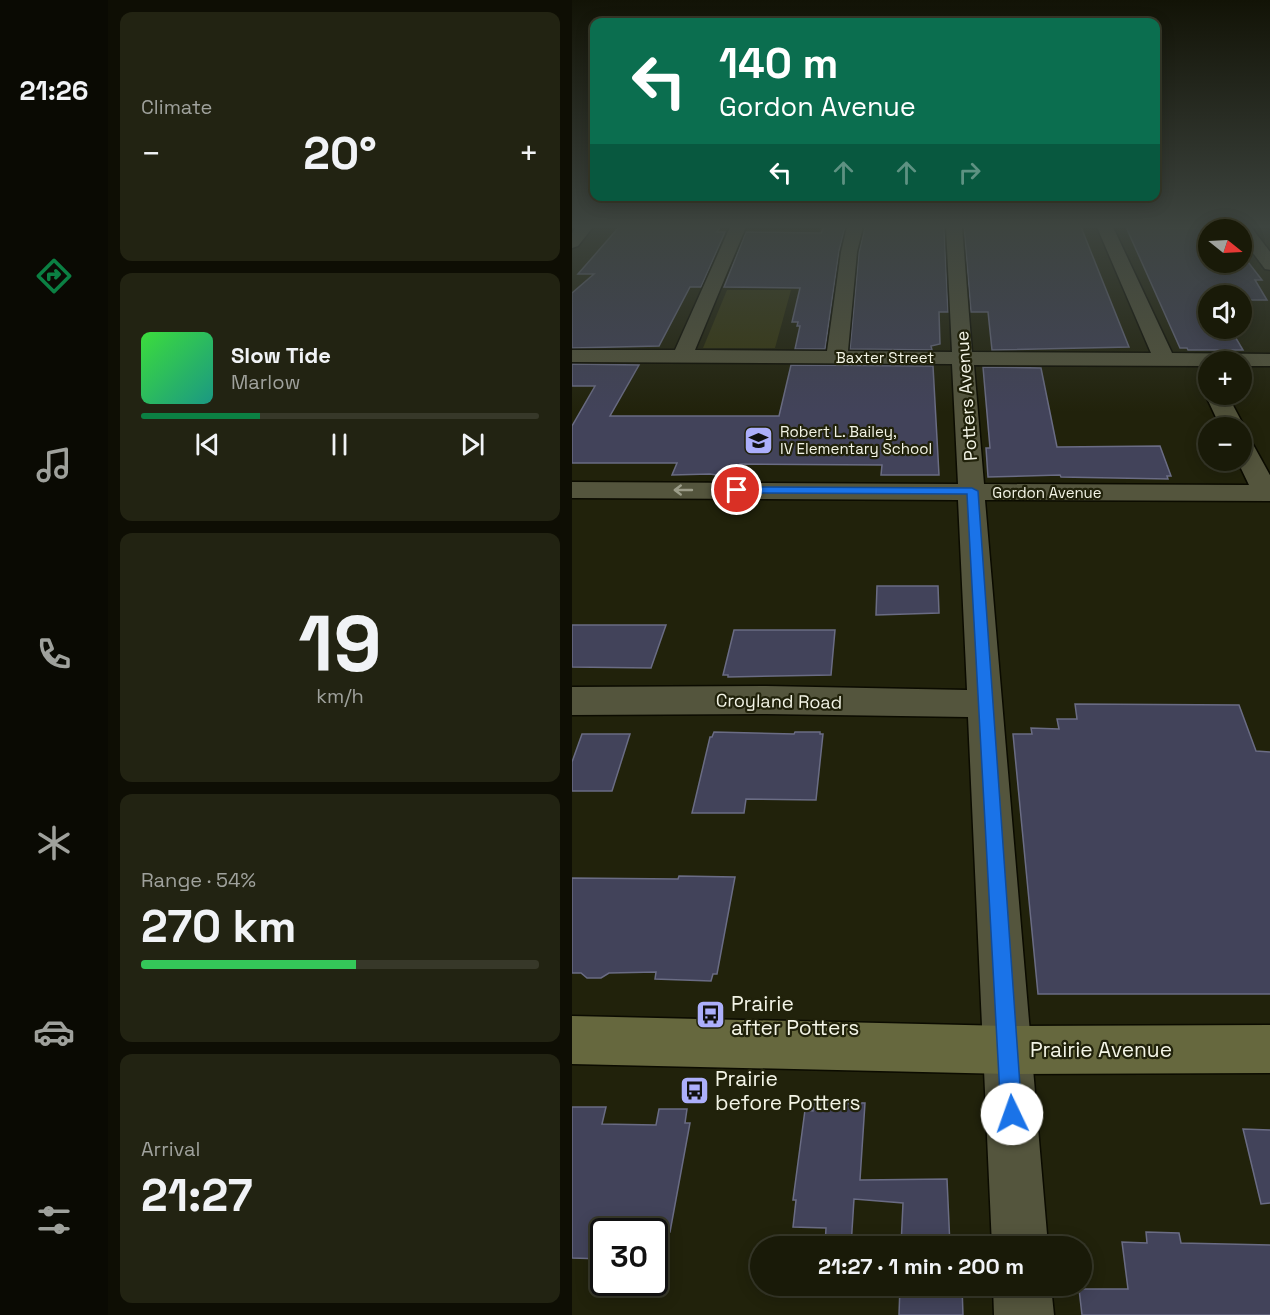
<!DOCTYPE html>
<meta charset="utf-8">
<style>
body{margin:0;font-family:"Space Grotesk",sans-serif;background:#222312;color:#f1f3f6;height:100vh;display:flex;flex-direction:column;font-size:22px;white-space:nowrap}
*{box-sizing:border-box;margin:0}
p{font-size:20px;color:#9fa19c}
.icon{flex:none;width:33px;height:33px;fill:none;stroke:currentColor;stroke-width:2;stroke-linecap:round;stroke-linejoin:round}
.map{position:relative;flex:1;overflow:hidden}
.details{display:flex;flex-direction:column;gap:12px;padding:12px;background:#0e0e04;width:464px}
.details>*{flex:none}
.hud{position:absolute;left:18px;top:18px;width:570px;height:183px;border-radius:12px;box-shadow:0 3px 15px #0003,0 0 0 2px #373829;background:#0b6e4f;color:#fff;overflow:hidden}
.needle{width:39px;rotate:108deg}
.fabs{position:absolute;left:626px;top:219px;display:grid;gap:12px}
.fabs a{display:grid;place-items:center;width:54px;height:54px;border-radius:50%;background:#191a08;box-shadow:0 3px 15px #0003,0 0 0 2px #373829;font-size:30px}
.speed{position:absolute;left:18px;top:1218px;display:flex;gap:12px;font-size:30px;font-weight:700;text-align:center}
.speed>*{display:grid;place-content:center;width:78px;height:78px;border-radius:50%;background:#191a08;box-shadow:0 3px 15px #0003,0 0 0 2px #373829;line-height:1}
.speed .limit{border:3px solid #111;border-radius:9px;background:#fff;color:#111}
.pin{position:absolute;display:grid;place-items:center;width:51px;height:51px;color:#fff;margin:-26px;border:3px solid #fff;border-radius:50%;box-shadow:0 2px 6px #0007}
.me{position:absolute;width:66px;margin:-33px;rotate:357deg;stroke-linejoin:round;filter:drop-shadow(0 0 4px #0008)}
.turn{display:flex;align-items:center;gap:21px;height:126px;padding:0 30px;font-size:27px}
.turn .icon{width:78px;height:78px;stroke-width:2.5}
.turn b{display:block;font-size:42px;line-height:51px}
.lanes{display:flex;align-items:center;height:57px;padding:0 30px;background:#0003;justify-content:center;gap:30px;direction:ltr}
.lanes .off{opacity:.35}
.big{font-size:45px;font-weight:700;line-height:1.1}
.details .card{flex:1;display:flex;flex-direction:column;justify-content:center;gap:9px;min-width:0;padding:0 21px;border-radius:12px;background:#222312}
.details .dial{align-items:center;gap:0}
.dial b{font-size:78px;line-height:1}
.song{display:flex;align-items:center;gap:18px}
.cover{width:72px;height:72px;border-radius:9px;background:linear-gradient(135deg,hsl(120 70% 55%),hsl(170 70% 35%))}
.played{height:6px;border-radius:3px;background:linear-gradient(90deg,#0b8043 30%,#373829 30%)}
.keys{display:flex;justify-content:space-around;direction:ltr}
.heat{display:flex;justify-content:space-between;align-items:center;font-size:33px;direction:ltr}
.charge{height:9px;border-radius:4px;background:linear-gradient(90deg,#34c759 54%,#373829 0)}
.trip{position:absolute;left:178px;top:1236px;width:342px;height:60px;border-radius:30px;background:#191a08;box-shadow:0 3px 15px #0003,0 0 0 2px #373829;font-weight:700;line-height:60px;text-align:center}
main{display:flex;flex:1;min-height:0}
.tabs{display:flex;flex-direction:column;width:108px;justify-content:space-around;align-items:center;background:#0a0a03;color:#9fa19c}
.tabs .icon{width:42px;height:42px}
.tabs .selected{color:#0b8043}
.tabs b{font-size:27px;color:#f1f3f6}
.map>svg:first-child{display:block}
</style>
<main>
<nav class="tabs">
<b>21:26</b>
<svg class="icon selected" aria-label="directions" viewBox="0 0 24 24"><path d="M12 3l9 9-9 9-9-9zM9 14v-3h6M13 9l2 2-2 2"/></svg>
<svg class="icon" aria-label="music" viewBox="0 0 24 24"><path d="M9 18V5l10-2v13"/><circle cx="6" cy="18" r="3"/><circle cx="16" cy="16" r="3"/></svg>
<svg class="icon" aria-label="phone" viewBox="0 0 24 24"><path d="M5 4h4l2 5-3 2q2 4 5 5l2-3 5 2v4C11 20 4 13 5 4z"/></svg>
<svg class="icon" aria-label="climate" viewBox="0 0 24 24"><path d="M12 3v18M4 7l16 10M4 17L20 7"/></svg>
<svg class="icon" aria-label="car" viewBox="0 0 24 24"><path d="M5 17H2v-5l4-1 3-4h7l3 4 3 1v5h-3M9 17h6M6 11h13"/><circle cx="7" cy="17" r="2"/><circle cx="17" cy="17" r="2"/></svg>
<svg class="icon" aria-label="filters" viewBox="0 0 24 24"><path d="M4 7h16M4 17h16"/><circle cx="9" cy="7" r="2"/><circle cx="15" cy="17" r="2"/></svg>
</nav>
<section class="details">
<div class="card"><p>Climate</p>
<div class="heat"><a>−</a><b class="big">20°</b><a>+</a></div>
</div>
<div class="card">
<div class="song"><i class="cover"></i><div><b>Slow Tide</b><p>Marlow</p></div></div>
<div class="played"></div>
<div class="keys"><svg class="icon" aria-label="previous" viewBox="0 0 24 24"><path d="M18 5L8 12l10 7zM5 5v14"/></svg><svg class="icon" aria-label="pause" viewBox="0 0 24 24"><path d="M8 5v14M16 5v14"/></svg><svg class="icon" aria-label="next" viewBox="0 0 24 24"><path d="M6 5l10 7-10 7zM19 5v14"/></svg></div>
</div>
<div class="card dial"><b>19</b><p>km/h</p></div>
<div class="card"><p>Range · 54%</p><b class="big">270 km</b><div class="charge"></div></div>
<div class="card"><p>Arrival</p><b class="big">21:27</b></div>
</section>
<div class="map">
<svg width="699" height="1315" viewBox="0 0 699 1315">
<rect width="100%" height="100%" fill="#21220b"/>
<path fill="#37380f" d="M 155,290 L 219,290 L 203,348 L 131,348 Z"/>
<path fill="#42435a" stroke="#6a6c84" stroke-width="1.5" d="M 47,227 L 148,227 L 145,232 L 153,232 L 129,287 L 118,287 L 87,346 L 0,348 L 0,293 L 22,274 L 6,274 Z
M 252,227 L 273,227 L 267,251 L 253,349 L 223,349 L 228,326 L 225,326 L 226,322 L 220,322 L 228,288 L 152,287 L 174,232 L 249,233 Z
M 293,227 L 372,227 L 376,312 L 367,312 L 368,344 L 359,346 L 360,350 L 278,349 L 287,252 Z
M 392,227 L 509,227 L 557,347 L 420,350 L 416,312 L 399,312 Z
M 554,227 L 652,229 L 636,230 L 636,262 L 669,262 L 669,253 L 690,280 L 683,280 L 695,300 L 669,300 L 669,296 L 636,296 L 636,328 L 658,328 L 671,350 L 616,350 L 615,348 L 608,348 Z
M 0,364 L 67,365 L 38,416 L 207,416 L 219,365 L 361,366 L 367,475 L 309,475 L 310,465 L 168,464 L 164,478 L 138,474 L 100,475 L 105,463 L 0,463 L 0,426 L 23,386 L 0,386 Z
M 411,367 L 469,368 L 485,447 L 588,446 L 599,476 L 595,476 L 596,479 L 489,477 L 488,475 L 416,477 L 414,448 L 418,448 Z
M 305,586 L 366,586 L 367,613 L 304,615 Z
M 0,625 L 94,625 L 79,668 L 0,667 Z
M 162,630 L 263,630 L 259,675 L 156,677 L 156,675 L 151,675 Z
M 503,704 L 667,705 L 684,751 L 699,752 L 699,994 L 466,994 L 441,734 L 460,734 L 459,728 L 487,729 L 485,719 L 505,719 Z
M 142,732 L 222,734 L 223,732 L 248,732 L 248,734 L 251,734 L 244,800 L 174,799 L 172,813 L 120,813 L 138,737 L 140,737 Z
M 10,734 L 58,734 L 40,791 L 0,791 L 0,762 Z
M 107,876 L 163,877 L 145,974 L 141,974 L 139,981 L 83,979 L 84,972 L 37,973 L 29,978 L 15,978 L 9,973 L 0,973 L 0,878 L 106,879 Z
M 242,1102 L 293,1103 L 288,1180 L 375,1179 L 378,1246 L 329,1246 L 331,1203 L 282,1199 L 279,1246 L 253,1246 L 254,1228 L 221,1227 L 224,1200 L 221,1200 L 233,1110 L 241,1111 Z
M 0,1107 L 34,1107 L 30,1124 L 84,1125 L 87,1109 L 115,1109 L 113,1123 L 118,1123 L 98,1232 L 32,1232 L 32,1259 L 0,1258 Z
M 671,1129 L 699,1130 L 699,1203 L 689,1204 Z
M 574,1232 L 607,1233 L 609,1243 L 699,1245 L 699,1315 L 510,1315 L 507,1289 L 556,1289 L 550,1242 L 575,1243 Z
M 328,1286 L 390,1286 L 391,1315 L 327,1315 Z"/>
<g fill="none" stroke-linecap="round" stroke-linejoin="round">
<defs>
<path id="street" d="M 4,227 L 21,227 L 6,246 L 0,248 L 0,233 Z
M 158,227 L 174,227 L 123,350 L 255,351 L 269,252 L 275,227 L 291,227 L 285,252 L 276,351 L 380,352 L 374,227 L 390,227 L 400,352 L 579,353 L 525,227 L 541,227 L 600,353 L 699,354 L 699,366 L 669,366 L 669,362 L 636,362 L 636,366 L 402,365 L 412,484 L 677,485 L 665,460 L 669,460 L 669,437 L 678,439 L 699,477 L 699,501 L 413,500 L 476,1246 L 420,1246 L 396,717 L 194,714 L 0,715 L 0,687 L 194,686 L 395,690 L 386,500 L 0,498 L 0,482 L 386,484 L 380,364 L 0,362 L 0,350 L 103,350 Z
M 662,227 L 679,227 L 699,253 L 699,270 L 693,269 L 669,237 L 669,230 Z
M 636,389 L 636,394 L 655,394 L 673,428 L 669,433 L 669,428 L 649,428 L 633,394 Z
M 421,1286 L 479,1286 L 482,1315 L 422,1315 Z"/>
<path id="secondary" d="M 0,1016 L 436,1026 L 699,1025 L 699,1073 L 436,1074 L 0,1064 Z"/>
</defs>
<use href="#street" stroke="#0b0b00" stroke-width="3"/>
<use href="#secondary" stroke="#0b0b00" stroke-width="3"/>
<use href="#street" fill="#54553d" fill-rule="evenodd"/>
<use href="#secondary" fill="#66683e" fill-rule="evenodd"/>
</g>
<defs><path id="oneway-shaft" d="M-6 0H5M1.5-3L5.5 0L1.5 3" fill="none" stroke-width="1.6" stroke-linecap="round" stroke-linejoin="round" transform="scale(1.5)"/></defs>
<use stroke="#9c9d89" href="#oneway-shaft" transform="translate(111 490) rotate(180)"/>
<linearGradient id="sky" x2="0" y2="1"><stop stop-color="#121306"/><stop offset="0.55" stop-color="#3d443f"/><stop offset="1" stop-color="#3d443f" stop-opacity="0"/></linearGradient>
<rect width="699" height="412" fill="url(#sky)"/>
<path fill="#1a73e8" stroke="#114b97" stroke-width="1.5" d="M 165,487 L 400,488 L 406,491 L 450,1114 L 447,1122 L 440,1125 L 432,1122 L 429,1114 L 395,494 L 161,493 L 160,490 Z"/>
<defs>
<symbol id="school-square" viewBox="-11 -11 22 22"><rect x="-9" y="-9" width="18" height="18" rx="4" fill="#acaffb" stroke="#21220b"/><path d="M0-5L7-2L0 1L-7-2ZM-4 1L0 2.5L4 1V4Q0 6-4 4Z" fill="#111"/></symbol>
<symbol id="bus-square" viewBox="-11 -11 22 22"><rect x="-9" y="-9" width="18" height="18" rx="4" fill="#acaffb" stroke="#21220b"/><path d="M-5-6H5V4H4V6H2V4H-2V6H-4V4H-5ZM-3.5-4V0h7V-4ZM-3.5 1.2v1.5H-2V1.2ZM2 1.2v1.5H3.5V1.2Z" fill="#111"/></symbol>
</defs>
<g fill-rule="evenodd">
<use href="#school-square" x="170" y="424" width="33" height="33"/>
<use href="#bus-square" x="122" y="998" width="33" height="33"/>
<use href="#bus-square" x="106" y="1074" width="33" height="33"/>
</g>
<g text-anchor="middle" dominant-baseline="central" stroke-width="4.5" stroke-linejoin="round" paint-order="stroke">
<g font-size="15" fill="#f3f4e6" stroke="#21220b">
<text x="313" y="357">Baxter Street</text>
<text x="475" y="492">Gordon Avenue</text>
</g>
<g font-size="15" fill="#f3f4e6" stroke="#21220b" text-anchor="start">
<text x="208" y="431">Robert L. Bailey,<tspan x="208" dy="17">IV Elementary School</tspan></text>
</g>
<g font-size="18" fill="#f3f4e6" stroke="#21220b">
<text transform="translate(394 396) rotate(-94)">Potters Avenue</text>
<text transform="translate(207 701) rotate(1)">Croyland Road</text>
</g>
<g font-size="21" fill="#f3f4e6" stroke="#21220b" text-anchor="start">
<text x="159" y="1003">Prairie<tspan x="159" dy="24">after Potters</tspan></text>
<text x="143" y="1078">Prairie<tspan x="143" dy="24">before Potters</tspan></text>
</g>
<g font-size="21" fill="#f3f4e6" stroke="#21220b">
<text x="529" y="1049">Prairie Avenue</text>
</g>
</g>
</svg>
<div class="fabs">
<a><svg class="needle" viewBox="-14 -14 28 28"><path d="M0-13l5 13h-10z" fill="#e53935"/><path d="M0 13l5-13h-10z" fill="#9fa19c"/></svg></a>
<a><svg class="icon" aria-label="sound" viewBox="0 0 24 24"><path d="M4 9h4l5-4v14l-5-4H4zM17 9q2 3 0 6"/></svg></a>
<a>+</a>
<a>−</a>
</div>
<div class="speed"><div class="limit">30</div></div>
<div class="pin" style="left:165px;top:490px;background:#d93025"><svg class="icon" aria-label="arrive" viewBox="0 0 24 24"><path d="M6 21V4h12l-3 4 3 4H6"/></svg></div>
<svg class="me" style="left:440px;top:1114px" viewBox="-20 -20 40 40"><circle r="19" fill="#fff"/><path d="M0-13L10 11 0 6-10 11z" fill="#1a73e8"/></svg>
<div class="trip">21:27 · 1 min · 200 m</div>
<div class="hud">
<div class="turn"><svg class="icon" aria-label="left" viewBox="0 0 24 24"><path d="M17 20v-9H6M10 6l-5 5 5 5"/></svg><div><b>140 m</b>Gordon Avenue</div></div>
<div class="lanes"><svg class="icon" aria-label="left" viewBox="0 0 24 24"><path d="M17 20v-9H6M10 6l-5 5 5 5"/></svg><svg class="icon off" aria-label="ahead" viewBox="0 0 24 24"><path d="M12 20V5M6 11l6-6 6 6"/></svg><svg class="icon off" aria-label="ahead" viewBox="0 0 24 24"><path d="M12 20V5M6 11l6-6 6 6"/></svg><svg class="icon off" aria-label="right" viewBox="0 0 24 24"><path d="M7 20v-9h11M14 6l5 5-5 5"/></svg></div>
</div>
</div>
</main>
